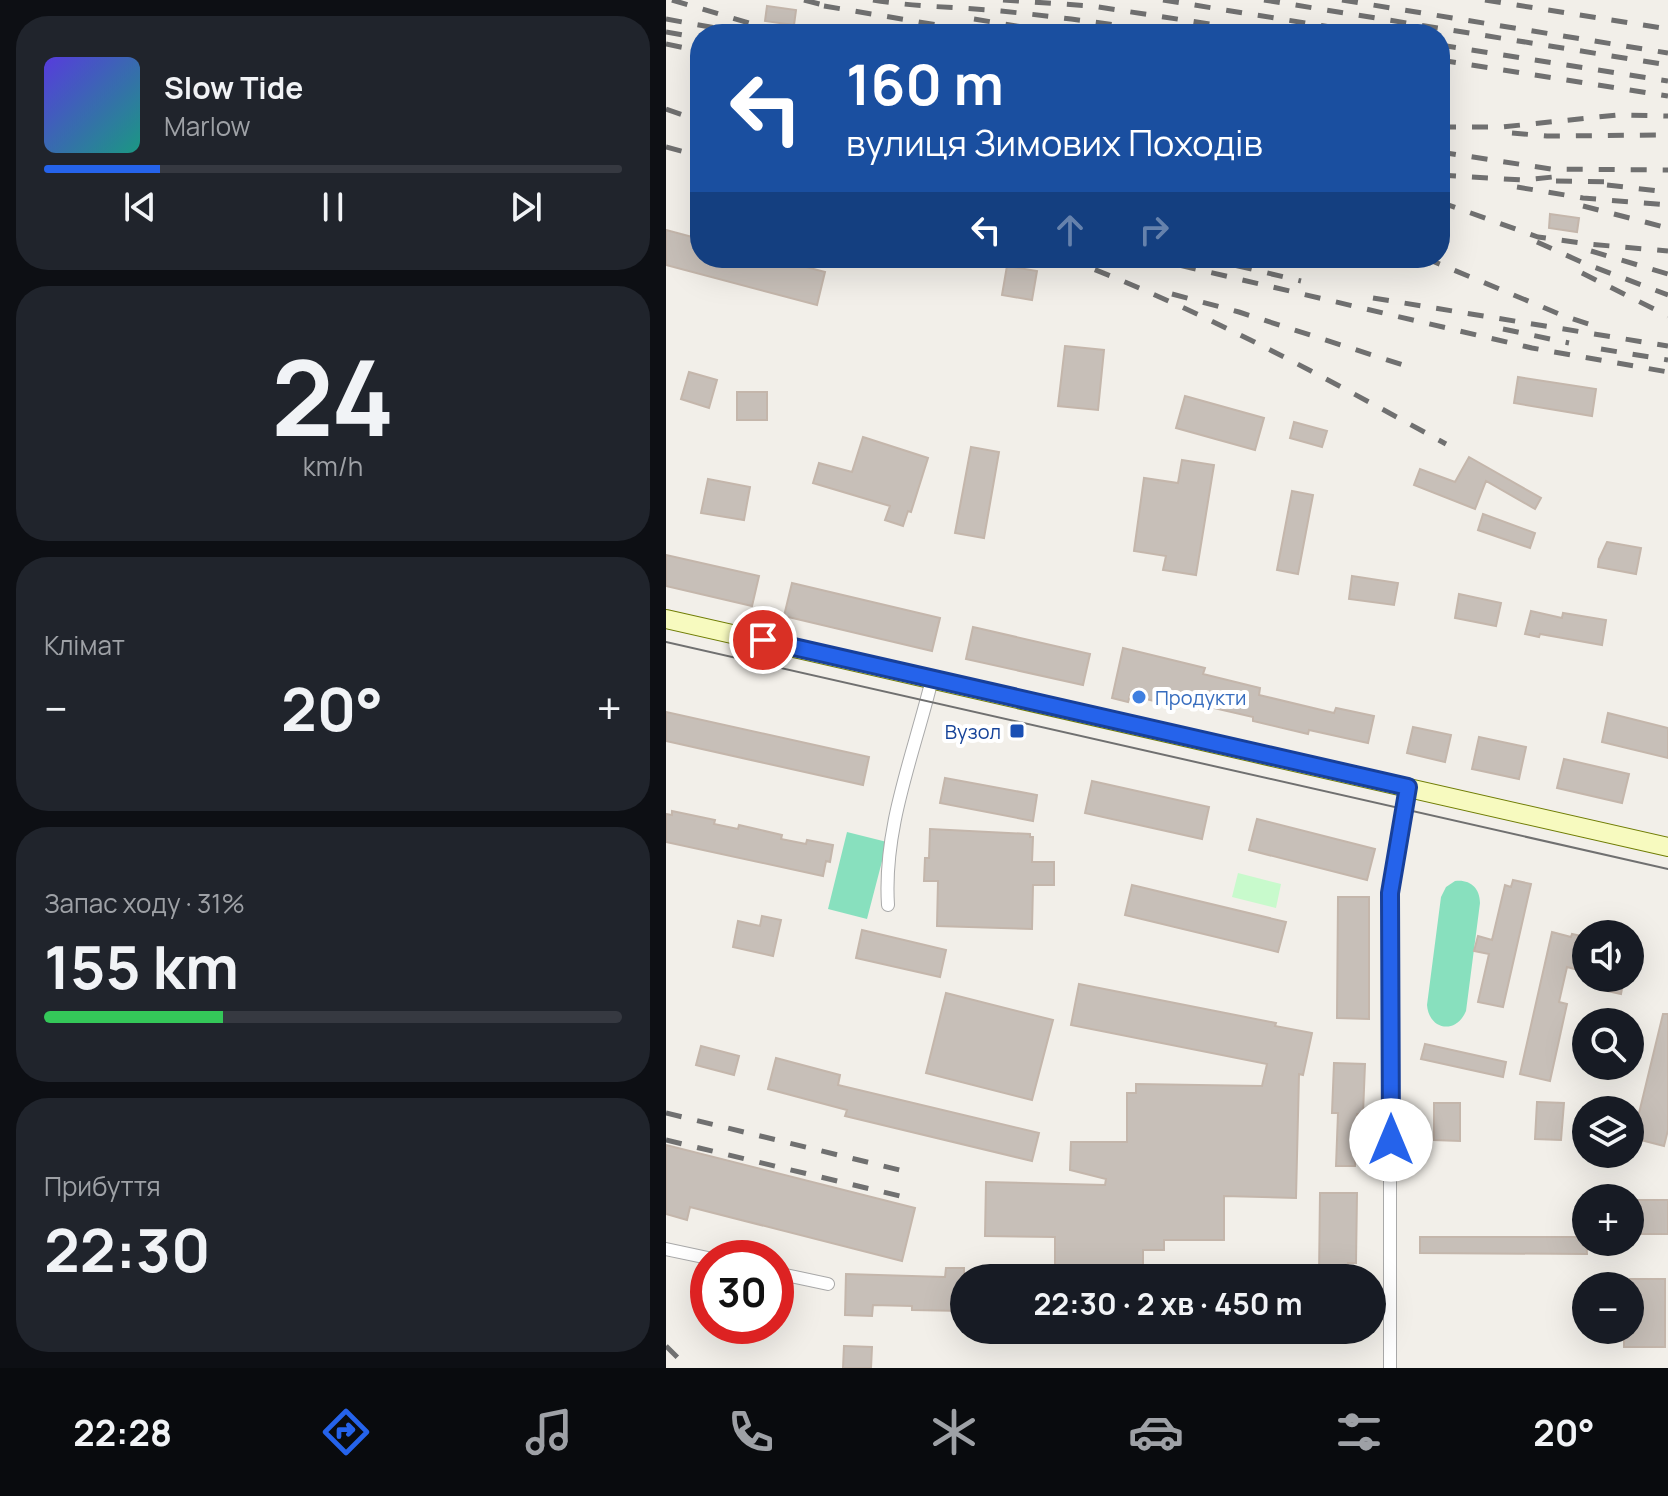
<!DOCTYPE html>
<html lang="uk">
<meta charset="utf-8">
<style>
body{margin:0;font-family:Manrope,sans-serif;background:#20242c;color:#f1f3f6;height:100vh;display:flex;flex-direction:column;font-size:30px;white-space:nowrap}
*{box-sizing:border-box;margin:0}
p{font-size:26px;color:#9ea1a6}
.icon{flex:none;width:44px;height:44px;fill:none;stroke:currentColor;stroke-width:2;stroke-linecap:round;stroke-linejoin:round}
.map{position:relative;flex:1;overflow:hidden}
.drawer{display:flex;flex-direction:column;gap:16px;padding:16px;background:#0d0f14;width:666px}
.drawer>*{flex:none}
.guide{position:absolute;left:24px;top:24px;width:760px;height:244px;border-radius:32px;box-shadow:0 8px 32px #0002;background:#1a4fa0;color:#fff;overflow:hidden}
.tools{position:absolute;left:906px;top:920px;display:grid;gap:16px}
.tools a{display:grid;place-items:center;width:72px;height:72px;border-radius:50%;background:#171b24;box-shadow:0 8px 32px #0002;font-size:40px}
.speed{position:absolute;left:24px;top:1240px;display:flex;gap:16px;font-size:40px;font-weight:700;text-align:center}
.speed>*{display:grid;place-content:center;width:104px;height:104px;border-radius:50%;background:#171b24;box-shadow:0 8px 32px #0002;line-height:1}
.speed .limit{border:12px solid #d22;background:#fff;color:#111}
.pin{position:absolute;display:grid;place-items:center;width:68px;height:68px;color:#fff;margin:-34px;border:4px solid #fff;border-radius:50%;box-shadow:0 2px 8px #0007}
.me{position:absolute;width:88px;margin:-44px;rotate:0deg;stroke-linejoin:round;filter:drop-shadow(0 0 6px #0008)}
.turn{display:flex;align-items:center;gap:28px;height:168px;padding:0 24px;font-size:36px}
.turn .icon{width:104px;height:104px;stroke-width:2.5}
.turn b{display:block;font-size:56px;line-height:68px}
.lanes{display:flex;align-items:center;height:76px;padding:0 24px;background:#0003;justify-content:center;gap:40px;direction:ltr}
.lanes .off{opacity:.35}
.big{font-size:60px;font-weight:700;line-height:1.1}
.drawer .card{flex:1;display:flex;flex-direction:column;justify-content:center;gap:12px;min-width:0;padding:0 28px;border-radius:32px;background:#20242c}
.drawer .dial{align-items:center;gap:0}
.dial b{font-size:104px;line-height:1}
.song{display:flex;align-items:center;gap:24px}
.cover{width:96px;height:96px;border-radius:12px;background:linear-gradient(135deg,hsl(250 70% 55%),hsl(170 70% 35%))}
.played{height:8px;border-radius:4px;background:linear-gradient(90deg,#2563eb 20%,#363941 20%)}
.keys{display:flex;justify-content:space-around;direction:ltr}
.heat{display:flex;justify-content:space-between;align-items:center;font-size:44px;direction:ltr}
.charge{height:12px;border-radius:6px;background:linear-gradient(90deg,#34c759 31%,#363941 0)}
.trip{position:absolute;left:284px;top:1264px;width:436px;height:80px;border-radius:40px;background:#171b24;box-shadow:0 8px 32px #0002;font-weight:700;line-height:80px;text-align:center}
.menu{display:flex;height:128px;justify-content:space-around;align-items:center;background:#090b0e;color:#9ea1a6}
.menu .icon{width:56px;height:56px}
.menu .current{color:#2563eb}
.menu b{font-size:36px;color:#f1f3f6}
main{display:flex;flex:1;min-height:0}
.map>svg:first-child{display:block}
</style>
<main>
<section class="drawer">
<div class="card">
<div class="song"><i class="cover"></i><div><b>Slow Tide</b><p>Marlow</p></div></div>
<div class="played"></div>
<div class="keys"><svg class="icon" aria-label="previous" viewBox="0 0 24 24"><path d="M18 5L8 12l10 7zM5 5v14"/></svg><svg class="icon" aria-label="pause" viewBox="0 0 24 24"><path d="M8 5v14M16 5v14"/></svg><svg class="icon" aria-label="next" viewBox="0 0 24 24"><path d="M6 5l10 7-10 7zM19 5v14"/></svg></div>
</div>
<div class="card dial"><b>24</b><p>km/h</p></div>
<div class="card"><p>Клімат</p>
<div class="heat"><a>−</a><b class="big">20°</b><a>+</a></div>
</div>
<div class="card"><p>Запас ходу · 31%</p><b class="big">155 km</b><div class="charge"></div></div>
<div class="card"><p>Прибуття</p><b class="big">22:30</b></div>
</section>
<div class="map">
<svg width="1002" height="1368" viewBox="0 0 1002 1368">
<rect width="100%" height="100%" fill="#f2efe9"/>
<path fill="#c8facc" d="M 572,873 L 615,884 L 610,908 L 566,897 Z"/>
<path fill="#88e0be" d="M 181,832 L 221,842 L 201,919 L 162,909 Z
M 789,881 C 804,879 814,888 814,903 L 800,1011 C 790,1035 763,1030 761,1005 L 775,897 L 780,887 Z"/>
<path fill="#c7bfb8" stroke="#c4b6ab" stroke-width="2" d="M 101,6 L 130,10 L 128,25 L 99,21 Z
M 884,214 L 913,218 L 911,232 L 883,228 Z
M 0,230 L 34,239 L 34,258 L 106,258 L 159,272 L 151,305 L 0,265 Z
M 341,266 L 371,271 L 366,300 L 336,295 Z
M 399,346 L 438,350 L 432,410 L 392,406 Z
M 23,372 L 51,380 L 43,408 L 15,399 Z
M 852,377 L 930,389 L 926,416 L 848,403 Z
M 71,392 L 101,392 L 101,420 L 71,420 Z
M 519,396 L 598,418 L 589,450 L 510,428 Z
M 628,422 L 661,431 L 656,447 L 624,438 Z
M 197,437 L 262,458 L 245,512 L 242,511 L 237,526 L 219,520 L 224,506 L 147,483 L 153,463 L 186,472 Z
M 305,447 L 333,452 L 318,538 L 289,533 Z
M 803,457 L 875,498 L 869,509 L 820,481 L 809,509 L 748,485 L 754,469 L 789,482 Z
M 516,460 L 548,465 L 530,575 L 497,570 L 500,556 L 468,551 L 478,478 L 512,483 Z
M 42,479 L 84,487 L 78,520 L 35,513 Z
M 626,491 L 647,495 L 632,574 L 611,570 Z
M 817,514 L 869,533 L 864,548 L 812,530 Z
M 941,542 L 975,548 L 970,574 L 932,567 L 933,559 Z
M 0,555 L 93,576 L 86,606 L 0,586 Z
M 686,576 L 732,583 L 728,605 L 683,599 Z
M 126,583 L 274,618 L 266,651 L 118,616 Z
M 793,594 L 835,603 L 830,626 L 789,618 Z
M 865,611 L 896,618 L 897,613 L 940,620 L 936,645 L 874,634 L 873,637 L 859,634 Z
M 307,627 L 424,654 L 417,685 L 300,659 Z
M 457,648 L 539,668 L 537,674 L 594,688 L 593,695 L 668,713 L 670,708 L 708,716 L 702,743 L 643,730 L 642,734 L 587,721 L 587,717 L 509,699 L 508,706 L 464,695 L 462,702 L 446,698 Z
M 0,712 L 203,757 L 197,785 L 0,741 Z
M 942,713 L 1002,728 L 1002,758 L 936,742 Z
M 747,727 L 785,735 L 779,762 L 741,753 Z
M 813,737 L 860,747 L 853,779 L 806,769 Z
M 898,759 L 963,774 L 956,803 L 891,788 Z
M 279,778 L 371,795 L 367,821 L 274,803 Z
M 426,781 L 543,807 L 536,839 L 419,813 Z
M 6,811 L 49,820 L 48,824 L 72,829 L 73,825 L 116,835 L 115,839 L 140,844 L 141,840 L 167,845 L 164,862 L 160,861 L 157,876 L 0,842 L 0,814 L 6,815 Z
M 591,819 L 709,849 L 701,880 L 583,850 Z
M 264,829 L 364,834 L 364,837 L 367,837 L 366,862 L 388,862 L 388,885 L 367,885 L 366,929 L 271,926 L 272,881 L 258,881 L 259,858 L 263,858 Z
M 847,880 L 865,884 L 837,1007 L 812,1002 L 823,954 L 808,951 L 812,936 L 826,940 L 839,885 L 845,887 Z
M 466,885 L 620,922 L 612,952 L 459,915 Z
M 672,897 L 703,897 L 703,1019 L 671,1018 Z
M 96,916 L 115,920 L 107,956 L 67,947 L 72,921 L 94,926 Z
M 196,930 L 280,950 L 274,977 L 190,958 Z
M 886,932 L 905,937 L 906,934 L 920,937 L 920,972 L 901,967 L 893,1002 L 901,1004 L 884,1081 L 854,1074 Z
M 934,978 L 958,978 L 955,994 L 932,989 Z
M 413,984 L 610,1023 L 609,1026 L 646,1033 L 637,1075 L 633,1074 L 630,1198 L 558,1196 L 558,1240 L 498,1240 L 498,1250 L 477,1250 L 477,1278 L 389,1278 L 389,1237 L 319,1236 L 320,1182 L 439,1185 L 440,1179 L 404,1170 L 405,1142 L 461,1142 L 461,1093 L 470,1093 L 470,1084 L 596,1086 L 601,1064 L 405,1025 Z
M 280,993 L 387,1020 L 366,1100 L 260,1073 Z
M 997,1014 L 1002,1014 L 1002,1130 L 998,1146 L 967,1138 Z
M 759,1044 L 840,1062 L 837,1077 L 755,1059 Z
M 35,1046 L 73,1056 L 68,1075 L 30,1065 Z
M 110,1058 L 174,1075 L 172,1085 L 373,1133 L 366,1161 L 179,1116 L 181,1110 L 102,1089 Z
M 668,1063 L 699,1064 L 697,1114 L 691,1114 L 689,1166 L 670,1166 L 672,1113 L 666,1113 Z
M 871,1102 L 898,1103 L 895,1140 L 869,1139 Z
M 768,1103 L 794,1103 L 794,1141 L 768,1140 Z
M 0,1145 L 249,1208 L 236,1261 L 24,1207 L 21,1220 L 0,1214 Z
M 654,1193 L 691,1193 L 690,1263 L 682,1263 L 682,1278 L 653,1278 Z
M 964,1200 L 1002,1200 L 1002,1234 L 964,1234 Z
M 754,1237 L 920,1237 L 921,1254 L 754,1253 Z
M 280,1268 L 298,1268 L 298,1311 L 246,1310 L 246,1306 L 207,1305 L 206,1316 L 179,1315 L 180,1274 L 279,1277 Z
M 964,1279 L 999,1279 L 999,1347 L 958,1347 L 958,1330 L 964,1330 Z
M 178,1346 L 206,1347 L 205,1368 L 177,1368 Z"/>
<g fill="none" stroke-linecap="round" stroke-linejoin="round">
<defs>
<path id="street" d="M 222,905 C 217,827 248,754 266,679
M 0,1249 L 42,1258
M 110,1273 L 162,1284
M 724,1368 L 724,893 L 742,787"/>
<path id="secondary" d="M 0,619 L 1002,847"/>
</defs>
<use href="#street" stroke="#a9a9a9" stroke-width="14"/>
<use href="#secondary" stroke="#707d05" stroke-width="20"/>
<use href="#street" stroke="#fff" stroke-width="12"/>
<use href="#secondary" stroke="#f7fabf" stroke-width="18"/>
<path stroke="#707070" stroke-width="2" d="M 0,642 L 1002,869"/>
<path stroke="#707070" stroke-width="5" stroke-dasharray="16 16" stroke-linecap="butt" d="M 6,0 L 120,34
M 138,0 L 169,8
M 207,0 C 249,7 292,7 335,11 C 394,17 452,25 511,34
M 337,0 L 426,6 L 609,34
M 497,0 L 708,34
M 598,0 L 1002,65
M 676,0 L 1002,53
M 819,0 L 1002,29
M 158,6 L 325,34
M 0,19 L 83,34
M 308,19 L 399,34
M 0,32 L 34,38
M 0,44 L 34,51
M 774,45 L 1002,81
M 774,60 L 1002,96
M 0,109 L 34,121
M 774,127 L 836,127 L 951,115 L 1002,116
M 846,133 L 881,136 L 1002,135
M 0,147 L 34,156
M 774,152 L 885,169 L 1002,170
M 774,175 L 856,180 L 887,177
M 890,181 L 950,182
M 941,185 L 1002,192
M 851,187 L 917,198 L 1002,205
M 774,202 L 872,237 L 922,244 L 1002,251
M 917,206 L 1002,228
M 871,242 L 920,264 L 1002,295
M 925,251 L 1002,274
M 399,258 C 532,308 656,376 780,444
M 483,258 L 866,348 L 1002,372
M 539,258 L 635,281
M 759,258 L 898,316 L 926,325
M 916,273 L 1002,316
M 506,294 L 573,312 L 737,365
M 707,298 L 1002,346
M 837,329 L 903,343
M 935,349 L 1002,360
M 0,1113 L 246,1173
M 0,1140 L 238,1197
M 0,1346 L 22,1368"/>
</g>
<g fill="none" stroke-linecap="round" stroke-linejoin="round">
<defs>
<path id="route" d="M 97,640 L 742,787 L 724,893 L 725,1140"/>
</defs>
<use href="#route" stroke="#184099" stroke-width="20"/>
<use href="#route" stroke="#2563eb" stroke-width="14"/>
</g>
<circle fill="#3f7fe0" stroke="#fff" stroke-width="3" cx="473" cy="697" r="8"/>
<rect fill="#1a4fb4" stroke="#fff" stroke-width="3" x="343" y="723" width="16" height="16" rx="4"/>
<g text-anchor="middle" dominant-baseline="central" stroke-width="8" stroke-linejoin="round" paint-order="stroke">
<g font-size="20" fill="#366cbe" stroke="#fff" text-anchor="start">
<text x="489" y="697">Продукти</text>
</g>
<g font-size="20" fill="#164399" stroke="#fff" text-anchor="end">
<text x="335" y="731">Вузол</text>
</g>
</g>
</svg>
<div class="tools">
<a><svg class="icon" aria-label="sound" viewBox="0 0 24 24"><path d="M4 9h4l5-4v14l-5-4H4zM17 9q2 3 0 6"/></svg></a>
<a><svg class="icon" aria-label="search" viewBox="0 0 24 24"><circle cx="10" cy="10" r="6"/><path d="M15 15l6 6"/></svg></a>
<a><svg class="icon" aria-label="layers" viewBox="0 0 24 24"><path d="M12 4l9 5-9 5-9-5zM3 14l9 5 9-5"/></svg></a>
<a>+</a>
<a>−</a>
</div>
<div class="speed"><div class="limit">30</div></div>
<div class="pin" style="left:97px;top:640px;background:#d93025"><svg class="icon" aria-label="arrive" viewBox="0 0 24 24"><path d="M6 21V4h12l-3 4 3 4H6"/></svg></div>
<svg class="me" style="left:725px;top:1140px" viewBox="-20 -20 40 40"><circle r="19" fill="#fff"/><path d="M0-13L10 11 0 6-10 11z" fill="#2563eb"/></svg>
<div class="trip">22:30 · 2 хв · 450 m</div>
<div class="guide">
<div class="turn"><svg class="icon" aria-label="left" viewBox="0 0 24 24"><path d="M17 20v-9H6M10 6l-5 5 5 5"/></svg><div><b>160 m</b>вулиця Зимових Походів</div></div>
<div class="lanes"><svg class="icon" aria-label="left" viewBox="0 0 24 24"><path d="M17 20v-9H6M10 6l-5 5 5 5"/></svg><svg class="icon off" aria-label="ahead" viewBox="0 0 24 24"><path d="M12 20V5M6 11l6-6 6 6"/></svg><svg class="icon off" aria-label="right" viewBox="0 0 24 24"><path d="M7 20v-9h11M14 6l5 5-5 5"/></svg></div>
</div>
</div>
</main>
<nav class="menu">
<b>22:28</b>
<svg class="icon current" aria-label="directions" viewBox="0 0 24 24"><path d="M12 3l9 9-9 9-9-9zM9 14v-3h6M13 9l2 2-2 2"/></svg>
<svg class="icon" aria-label="music" viewBox="0 0 24 24"><path d="M9 18V5l10-2v13"/><circle cx="6" cy="18" r="3"/><circle cx="16" cy="16" r="3"/></svg>
<svg class="icon" aria-label="phone" viewBox="0 0 24 24"><path d="M5 4h4l2 5-3 2q2 4 5 5l2-3 5 2v4C11 20 4 13 5 4z"/></svg>
<svg class="icon" aria-label="climate" viewBox="0 0 24 24"><path d="M12 3v18M4 7l16 10M4 17L20 7"/></svg>
<svg class="icon" aria-label="car" viewBox="0 0 24 24"><path d="M5 17H2v-5l4-1 3-4h7l3 4 3 1v5h-3M9 17h6M6 11h13"/><circle cx="7" cy="17" r="2"/><circle cx="17" cy="17" r="2"/></svg>
<svg class="icon" aria-label="filters" viewBox="0 0 24 24"><path d="M4 7h16M4 17h16"/><circle cx="9" cy="7" r="2"/><circle cx="15" cy="17" r="2"/></svg>
<b>20°</b>
</nav>
